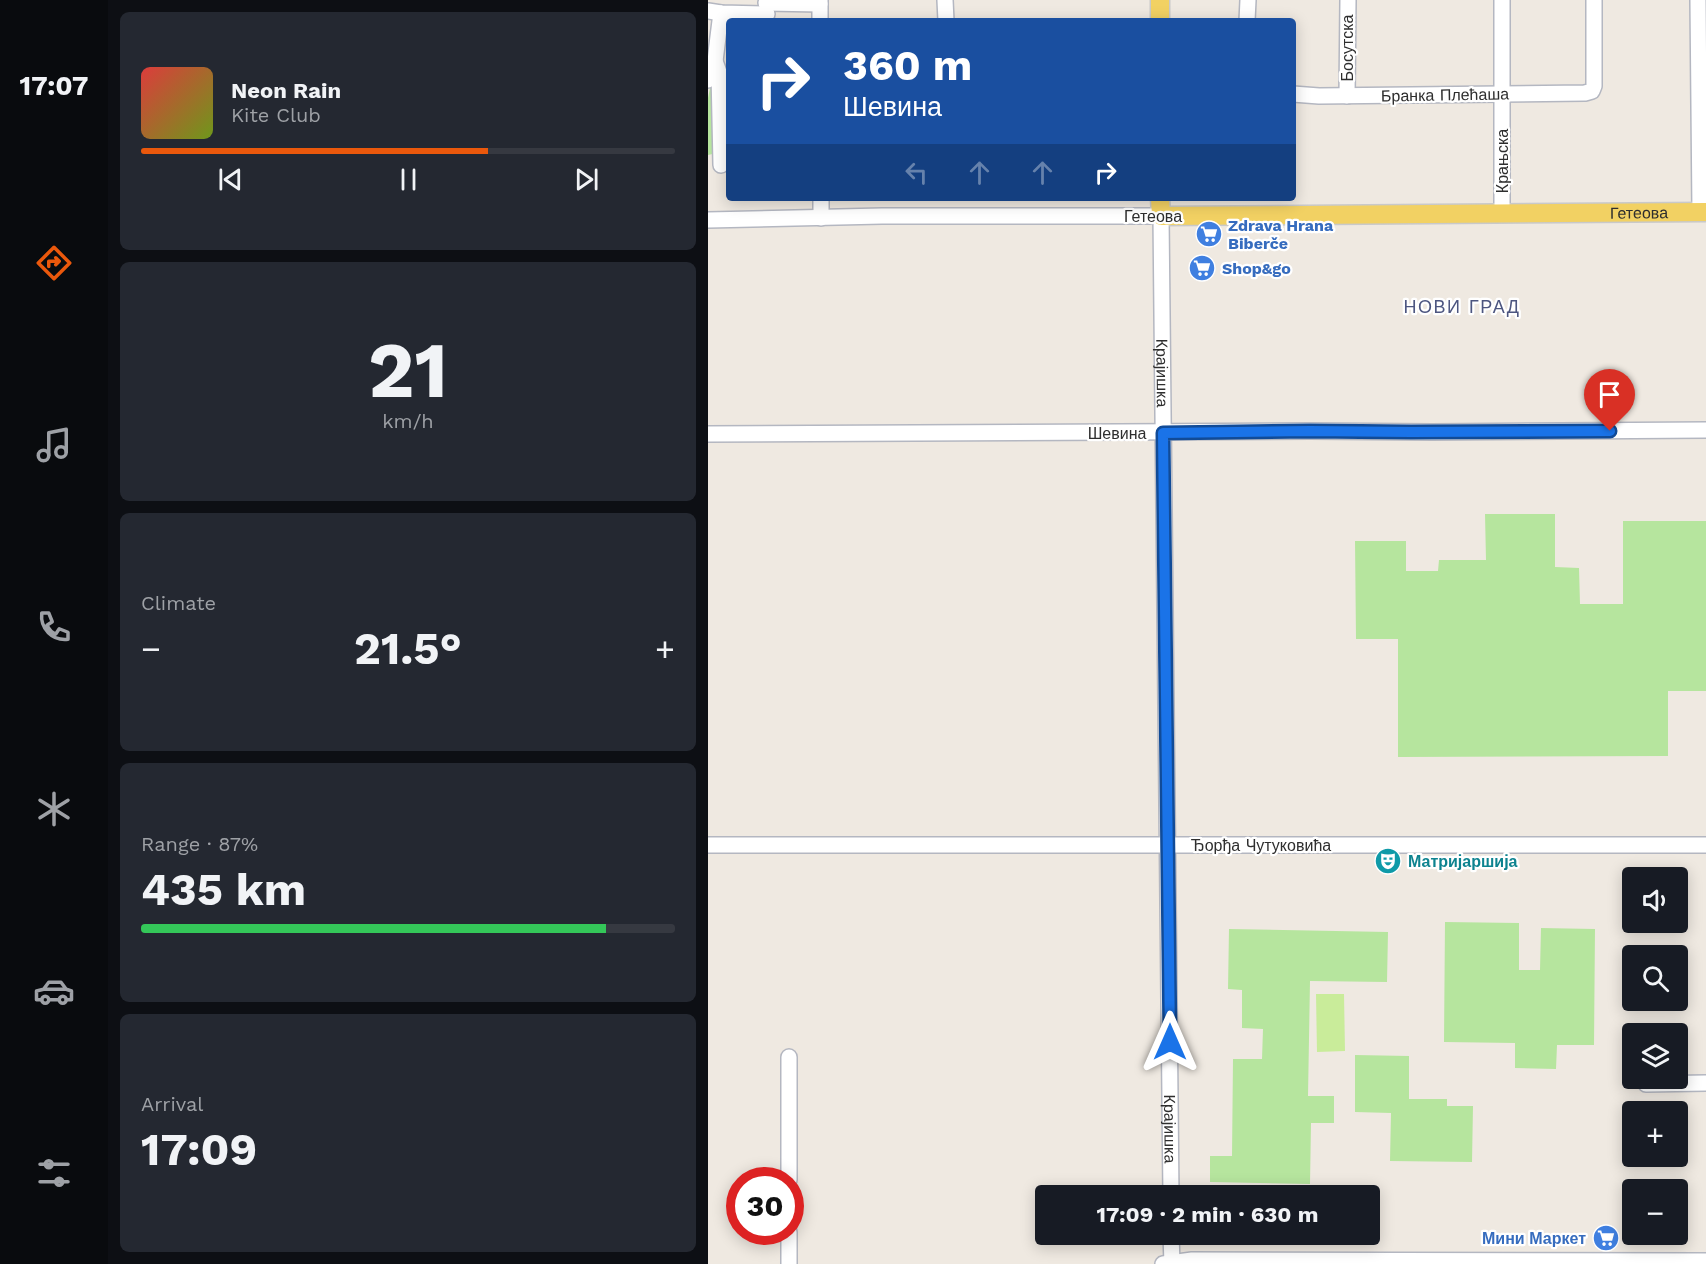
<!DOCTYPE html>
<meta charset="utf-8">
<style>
body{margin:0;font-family:"Work Sans",sans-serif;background:#242831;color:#f1f3f6;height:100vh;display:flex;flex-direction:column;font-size:22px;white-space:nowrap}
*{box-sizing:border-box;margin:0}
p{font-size:20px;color:#9ea1a6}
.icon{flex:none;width:33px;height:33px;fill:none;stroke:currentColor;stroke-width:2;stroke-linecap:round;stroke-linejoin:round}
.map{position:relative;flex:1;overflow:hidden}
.sheet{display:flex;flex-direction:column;gap:12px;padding:12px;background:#0d0f14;width:600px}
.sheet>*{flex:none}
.banner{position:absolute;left:18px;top:18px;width:570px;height:183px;border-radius:6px;box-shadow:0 3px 15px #0003;background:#1a4fa0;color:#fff;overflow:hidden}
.controls{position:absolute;left:914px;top:867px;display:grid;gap:12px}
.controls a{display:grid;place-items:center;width:66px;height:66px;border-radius:6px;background:#171b24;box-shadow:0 3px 15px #0003;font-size:30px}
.speed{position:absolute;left:18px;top:1167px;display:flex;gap:12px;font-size:30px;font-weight:700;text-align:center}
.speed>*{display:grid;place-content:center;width:78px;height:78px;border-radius:50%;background:#171b24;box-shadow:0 3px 15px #0003;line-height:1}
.speed .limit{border:9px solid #d22;background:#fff;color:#111}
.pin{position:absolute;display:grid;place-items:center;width:51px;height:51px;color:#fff;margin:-62px -26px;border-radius:50% 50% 50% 0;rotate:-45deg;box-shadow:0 0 6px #0007}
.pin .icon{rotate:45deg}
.me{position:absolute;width:66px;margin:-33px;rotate:0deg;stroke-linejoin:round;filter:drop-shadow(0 0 4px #0008)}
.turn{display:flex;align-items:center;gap:21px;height:126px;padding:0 18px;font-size:27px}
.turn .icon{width:78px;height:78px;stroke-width:2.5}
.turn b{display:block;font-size:42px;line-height:51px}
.lanes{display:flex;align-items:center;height:57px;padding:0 18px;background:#0003;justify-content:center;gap:30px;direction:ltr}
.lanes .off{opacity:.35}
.big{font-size:45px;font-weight:700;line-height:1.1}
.sheet .card{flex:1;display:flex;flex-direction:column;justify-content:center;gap:9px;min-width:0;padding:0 21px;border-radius:9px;background:#242831}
.sheet .dial{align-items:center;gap:0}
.dial b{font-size:78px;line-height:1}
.song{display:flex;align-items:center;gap:18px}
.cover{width:72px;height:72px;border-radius:9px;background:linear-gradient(135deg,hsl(0 70% 55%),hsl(80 70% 35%))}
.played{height:6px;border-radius:3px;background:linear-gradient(90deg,#ea580c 65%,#363941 65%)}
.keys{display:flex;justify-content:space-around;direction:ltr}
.heat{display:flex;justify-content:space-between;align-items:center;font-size:33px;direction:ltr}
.charge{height:9px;border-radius:4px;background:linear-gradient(90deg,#34c759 87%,#363941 0)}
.trip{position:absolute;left:327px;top:1185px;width:345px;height:60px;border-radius:6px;background:#171b24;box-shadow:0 3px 15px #0003;font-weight:700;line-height:60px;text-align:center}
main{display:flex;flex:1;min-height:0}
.dock{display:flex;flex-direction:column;width:108px;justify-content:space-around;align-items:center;background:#090b0e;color:#9ea1a6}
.dock .icon{width:42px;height:42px}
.dock .selected{color:#ea580c}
.dock b{font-size:27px;color:#f1f3f6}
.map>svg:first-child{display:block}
</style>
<main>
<nav class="dock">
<b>17:07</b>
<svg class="icon selected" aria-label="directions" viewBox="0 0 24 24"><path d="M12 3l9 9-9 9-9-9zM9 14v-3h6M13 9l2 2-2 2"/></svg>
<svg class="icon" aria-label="music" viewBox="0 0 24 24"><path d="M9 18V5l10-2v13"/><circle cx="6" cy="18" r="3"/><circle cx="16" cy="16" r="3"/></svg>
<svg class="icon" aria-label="phone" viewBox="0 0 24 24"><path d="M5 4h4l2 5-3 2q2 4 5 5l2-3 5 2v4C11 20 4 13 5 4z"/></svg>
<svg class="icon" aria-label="climate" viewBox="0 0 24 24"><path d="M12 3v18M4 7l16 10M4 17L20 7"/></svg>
<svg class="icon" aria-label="car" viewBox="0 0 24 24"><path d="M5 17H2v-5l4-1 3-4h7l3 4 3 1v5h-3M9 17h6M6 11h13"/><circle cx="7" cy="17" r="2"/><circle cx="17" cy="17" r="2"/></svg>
<svg class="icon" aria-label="filters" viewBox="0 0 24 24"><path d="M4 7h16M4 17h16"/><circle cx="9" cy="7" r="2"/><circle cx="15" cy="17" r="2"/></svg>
</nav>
<section class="sheet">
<div class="card">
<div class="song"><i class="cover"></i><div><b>Neon Rain</b><p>Kite Club</p></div></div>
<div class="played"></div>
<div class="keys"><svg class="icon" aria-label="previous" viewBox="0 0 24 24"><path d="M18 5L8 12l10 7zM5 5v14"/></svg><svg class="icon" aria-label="pause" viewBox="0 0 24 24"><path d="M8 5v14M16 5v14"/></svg><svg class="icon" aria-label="next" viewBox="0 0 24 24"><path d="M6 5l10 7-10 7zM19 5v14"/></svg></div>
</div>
<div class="card dial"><b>21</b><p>km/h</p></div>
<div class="card"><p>Climate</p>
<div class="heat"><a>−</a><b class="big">21.5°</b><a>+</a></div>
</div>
<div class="card"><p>Range · 87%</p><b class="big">435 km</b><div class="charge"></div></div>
<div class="card"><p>Arrival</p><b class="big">17:09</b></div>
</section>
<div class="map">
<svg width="998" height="1264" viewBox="0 0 998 1264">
<rect width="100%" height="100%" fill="#efe9e1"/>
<path fill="#b6e59e" d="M 4,78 L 9,153 L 0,155 L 0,98 Z
M 777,514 L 847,514 L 847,567 L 871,568 L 872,604 L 915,604 L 915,521 L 998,521 L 998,691 L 960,691 L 960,756 L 690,757 L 690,639 L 648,639 L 647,541 L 698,541 L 698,571 L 730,571 L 731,560 L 778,560 Z
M 737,922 L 811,923 L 811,970 L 832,970 L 833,928 L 887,929 L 886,1045 L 849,1045 L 848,1069 L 807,1068 L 807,1043 L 736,1042 Z
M 521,929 L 680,932 L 679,982 L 602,981 L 600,1096 L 626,1096 L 626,1123 L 603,1123 L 602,1184 L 502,1182 L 502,1156 L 524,1156 L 525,1059 L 554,1059 L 555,1029 L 534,1028 L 534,990 L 520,989 Z
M 647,1055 L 701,1056 L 701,1099 L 739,1099 L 739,1106 L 765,1106 L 764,1162 L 682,1161 L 683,1113 L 647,1112 Z"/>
<path fill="#c9ec9a" d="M 608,994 L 636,994 L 637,1051 L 609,1052 Z"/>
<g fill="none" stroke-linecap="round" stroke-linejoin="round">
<defs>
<g id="minor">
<path d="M 112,0 L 112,21"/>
<path d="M 237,0 L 238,21"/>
<path d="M 794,0 L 794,213"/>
<path d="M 990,0 L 992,212"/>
<path d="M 58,3 L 112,4"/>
<path d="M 0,11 L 13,13 L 59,14"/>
<path d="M 539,21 L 540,0"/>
<path d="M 7,61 L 11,72 L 13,165"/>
<path d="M 0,80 L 2,71 L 7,61 L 13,13"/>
<path d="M 585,94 L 611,96 L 877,93 L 884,91 L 886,86 L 886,0"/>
<path d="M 639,96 L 640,0"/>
<path d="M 113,218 L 113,198"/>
<path id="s1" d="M 0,220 L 174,216 L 453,216 L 463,1196"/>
<path d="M 0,434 L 602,431 L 724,432 L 998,430"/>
<path d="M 0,845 L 998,845"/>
<path d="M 81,1057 L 81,1180"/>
<path d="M 938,1084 L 998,1083"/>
<path d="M 81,1232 L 81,1264"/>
<path d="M 463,1234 L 464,1264"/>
<path d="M 455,1264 L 484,1260 L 998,1261"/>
</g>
<g id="major">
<path d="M 452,0 L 452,21"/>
<path id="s2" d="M 452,198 L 453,216 L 998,212"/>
</g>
</defs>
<use href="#minor" stroke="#b4b7c1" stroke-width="18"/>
<use href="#major" stroke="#c9c9c9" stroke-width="21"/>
<use href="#minor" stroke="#fff" stroke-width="15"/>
<use href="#major" stroke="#f2d163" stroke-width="18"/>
</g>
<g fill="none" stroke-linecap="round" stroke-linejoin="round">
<defs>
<path id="route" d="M 462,1042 L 455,433 L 602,431 L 703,432 L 902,431"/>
</defs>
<use href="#route" stroke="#114b97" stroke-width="15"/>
<use href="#route" stroke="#1a73e8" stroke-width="10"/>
</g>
<defs>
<symbol id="supermarket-disc" viewBox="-11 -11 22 22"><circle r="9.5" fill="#3f7fe0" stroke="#fff"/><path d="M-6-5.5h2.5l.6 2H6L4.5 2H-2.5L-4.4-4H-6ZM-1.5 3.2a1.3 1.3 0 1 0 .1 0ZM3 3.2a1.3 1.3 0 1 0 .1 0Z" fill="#fff"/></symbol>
<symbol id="theatre-disc" viewBox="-11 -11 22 22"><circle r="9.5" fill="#0f9aa8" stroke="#fff"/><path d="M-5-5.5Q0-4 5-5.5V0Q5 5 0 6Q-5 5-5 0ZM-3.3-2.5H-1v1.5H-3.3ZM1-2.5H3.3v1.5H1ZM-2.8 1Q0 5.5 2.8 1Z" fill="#fff"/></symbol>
</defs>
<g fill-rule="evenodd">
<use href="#supermarket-disc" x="486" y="219" width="30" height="30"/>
<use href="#supermarket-disc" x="479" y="253" width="30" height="30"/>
<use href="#theatre-disc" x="665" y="846" width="30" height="30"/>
<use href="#supermarket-disc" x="883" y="1223" width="30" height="30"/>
</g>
<g text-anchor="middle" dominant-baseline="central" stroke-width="4.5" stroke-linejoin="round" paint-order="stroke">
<g font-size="16" fill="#2e2e2e" stroke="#fff">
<text transform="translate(639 48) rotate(-90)">Босутска</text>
<text transform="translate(737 95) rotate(-1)">Бранка Плећаша</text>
<text transform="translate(794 161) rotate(-90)">Крањска</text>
<text stroke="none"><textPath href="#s2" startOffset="496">Гетеова</textPath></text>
<text x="445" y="216">Гетеова</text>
<text stroke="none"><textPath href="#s1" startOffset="610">Крајишка</textPath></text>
<text x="409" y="433">Шевина</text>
<text x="553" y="845">Ђорђа Чутуковића</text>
<text stroke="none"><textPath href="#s1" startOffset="1366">Крајишка</textPath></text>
</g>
<g font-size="16" font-weight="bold" fill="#366cbe" stroke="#fff" text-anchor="start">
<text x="520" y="225">Zdrava Hrana<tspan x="520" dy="18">Biberče</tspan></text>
<text x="514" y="268">Shop&amp;go</text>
<text x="878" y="1238" text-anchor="end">Мини Маркет</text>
</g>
<g font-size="16" font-weight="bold" fill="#0d838f" stroke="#fff" text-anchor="start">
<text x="700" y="861">Матријаршија</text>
</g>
<g font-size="18" letter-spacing="1.5" fill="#4d5680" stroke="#fff">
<text x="754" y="306">НОВИ ГРАД</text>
</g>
</g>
</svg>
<div class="controls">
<a><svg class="icon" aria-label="sound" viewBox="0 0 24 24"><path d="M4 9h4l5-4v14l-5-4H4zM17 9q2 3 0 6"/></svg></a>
<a><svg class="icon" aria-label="search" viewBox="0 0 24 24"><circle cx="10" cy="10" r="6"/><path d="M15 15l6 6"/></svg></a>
<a><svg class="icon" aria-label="layers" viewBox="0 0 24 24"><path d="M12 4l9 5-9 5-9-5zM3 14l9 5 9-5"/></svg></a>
<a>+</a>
<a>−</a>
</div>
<div class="speed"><div class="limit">30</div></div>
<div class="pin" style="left:902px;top:431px;background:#d93025"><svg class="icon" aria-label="arrive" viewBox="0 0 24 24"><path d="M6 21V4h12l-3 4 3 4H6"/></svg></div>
<svg class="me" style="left:462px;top:1042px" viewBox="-20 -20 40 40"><path d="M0-17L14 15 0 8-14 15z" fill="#1a73e8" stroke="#fff" stroke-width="4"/></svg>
<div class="trip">17:09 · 2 min · 630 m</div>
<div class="banner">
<div class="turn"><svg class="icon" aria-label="right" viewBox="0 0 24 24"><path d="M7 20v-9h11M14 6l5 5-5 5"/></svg><div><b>360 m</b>Шевина</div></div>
<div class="lanes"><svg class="icon off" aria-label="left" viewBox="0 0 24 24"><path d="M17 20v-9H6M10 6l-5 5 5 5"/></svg><svg class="icon off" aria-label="ahead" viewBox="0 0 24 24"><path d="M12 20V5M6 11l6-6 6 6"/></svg><svg class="icon off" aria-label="ahead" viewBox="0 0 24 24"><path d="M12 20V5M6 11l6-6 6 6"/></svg><svg class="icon" aria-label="right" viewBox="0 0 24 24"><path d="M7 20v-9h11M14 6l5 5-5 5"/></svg></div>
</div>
</div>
</main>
